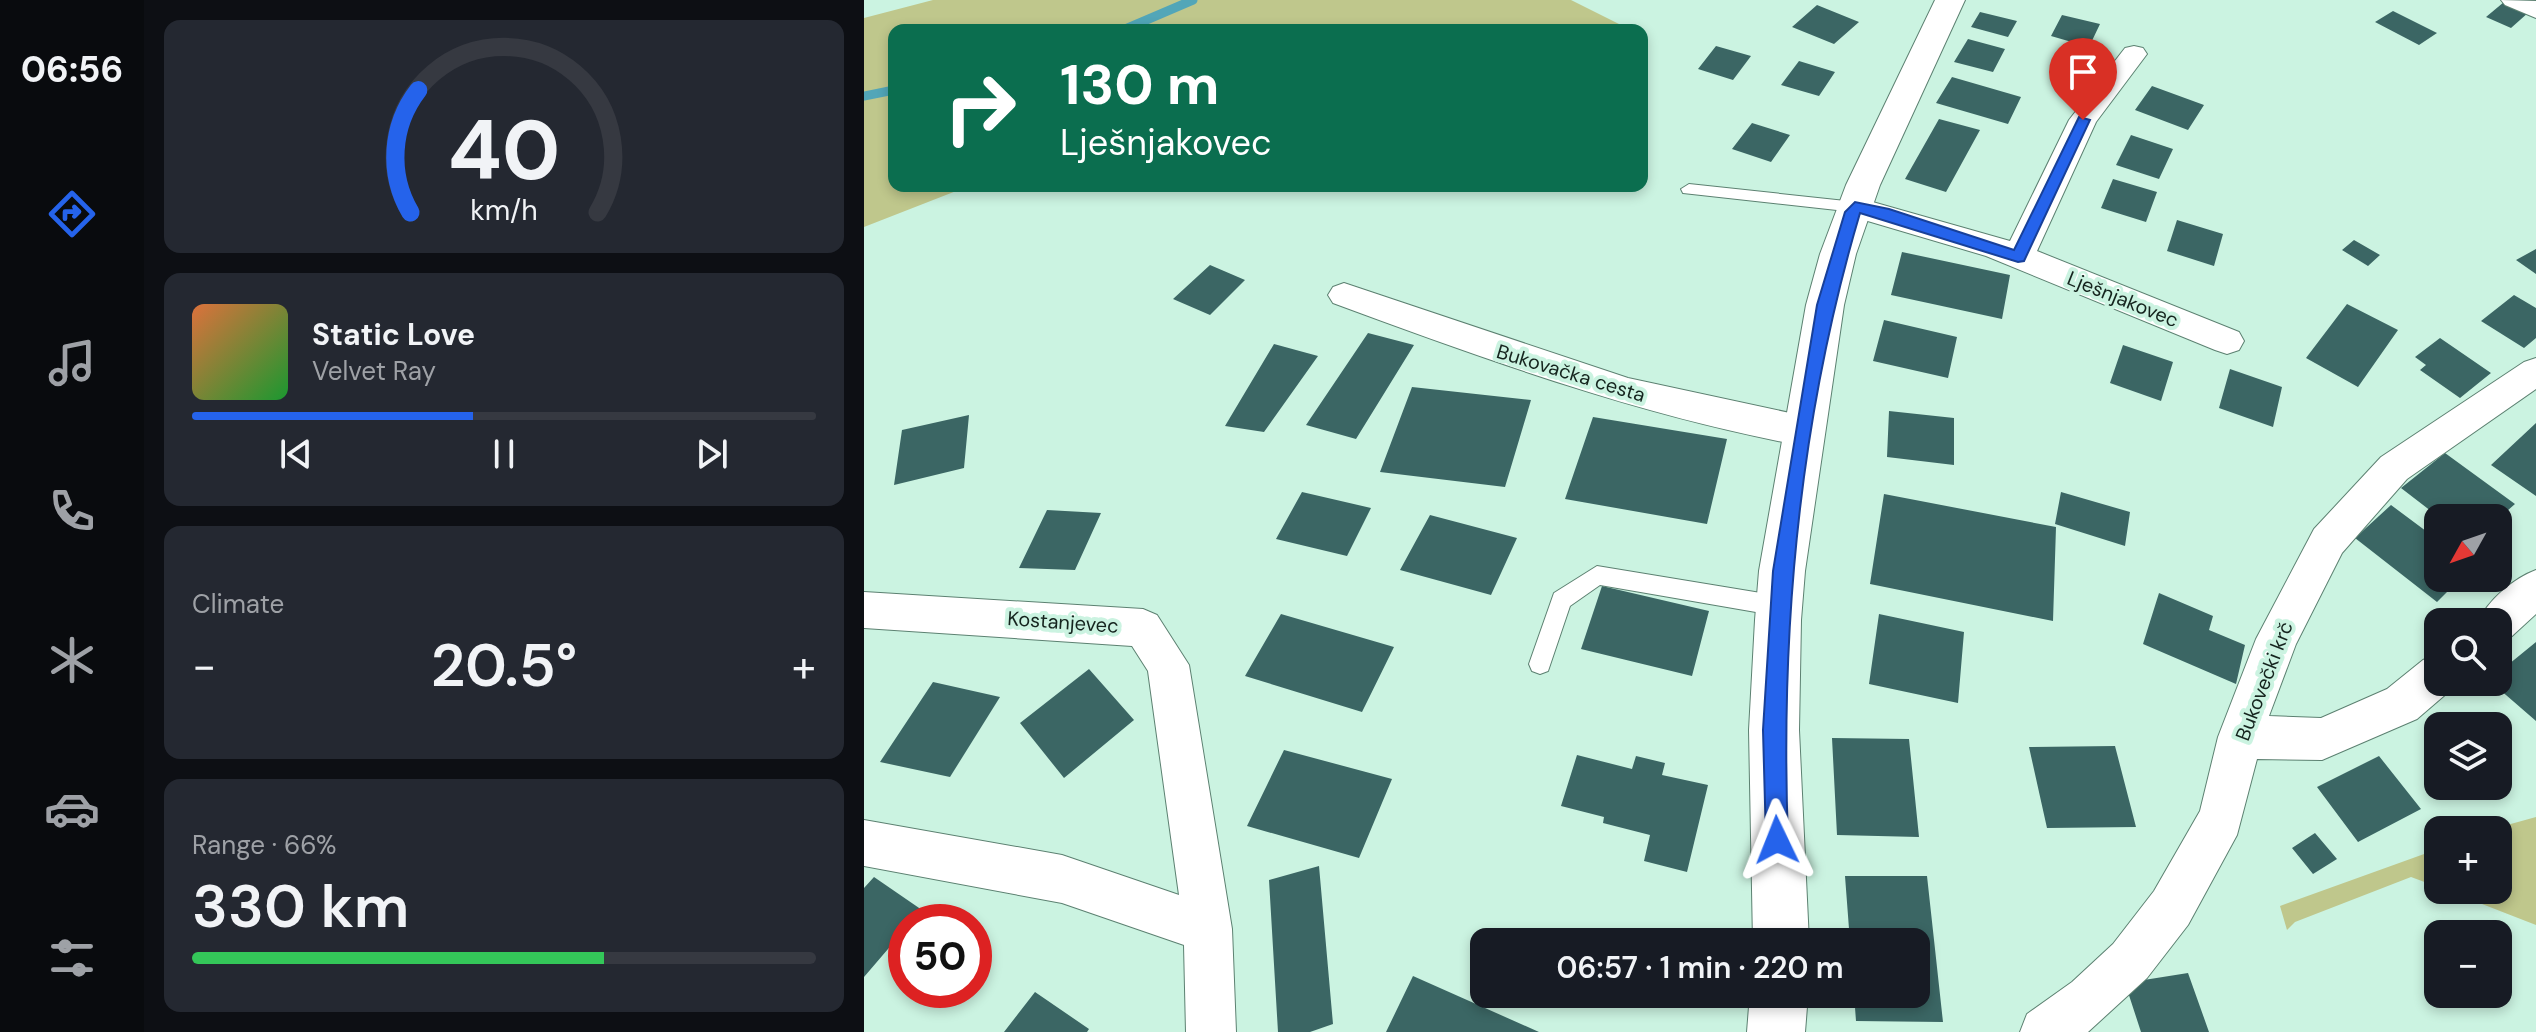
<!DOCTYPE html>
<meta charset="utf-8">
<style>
body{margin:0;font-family:"DM Sans",sans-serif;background:#242831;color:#f1f3f6;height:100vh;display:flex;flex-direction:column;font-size:30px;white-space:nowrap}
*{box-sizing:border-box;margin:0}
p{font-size:26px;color:#9ea1a6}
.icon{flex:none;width:44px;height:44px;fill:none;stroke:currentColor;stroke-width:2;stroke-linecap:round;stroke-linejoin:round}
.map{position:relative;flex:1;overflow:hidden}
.details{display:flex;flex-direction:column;gap:20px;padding:20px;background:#0d0f14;width:720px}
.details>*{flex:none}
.hud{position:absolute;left:24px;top:24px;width:760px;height:168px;border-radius:16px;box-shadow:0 4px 12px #0003;background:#0b6e4f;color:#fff;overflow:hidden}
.needle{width:52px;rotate:230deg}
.tools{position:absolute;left:1560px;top:504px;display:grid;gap:16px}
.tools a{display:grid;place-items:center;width:88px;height:88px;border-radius:16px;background:#171b24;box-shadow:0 4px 12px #0003;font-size:40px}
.speed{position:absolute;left:24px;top:904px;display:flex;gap:16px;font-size:40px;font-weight:700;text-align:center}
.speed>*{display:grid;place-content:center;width:104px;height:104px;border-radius:50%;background:#171b24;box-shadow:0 4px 12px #0003;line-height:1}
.speed .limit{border:12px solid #d22;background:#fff;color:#111}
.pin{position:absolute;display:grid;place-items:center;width:68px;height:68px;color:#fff;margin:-82px -34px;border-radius:50% 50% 50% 0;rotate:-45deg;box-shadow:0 0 8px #0007}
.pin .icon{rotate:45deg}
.me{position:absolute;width:88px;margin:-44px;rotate:358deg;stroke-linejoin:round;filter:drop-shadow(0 0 6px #0008)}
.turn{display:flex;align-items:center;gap:28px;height:168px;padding:0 40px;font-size:36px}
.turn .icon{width:104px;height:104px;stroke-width:2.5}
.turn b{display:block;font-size:56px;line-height:68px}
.big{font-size:60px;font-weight:600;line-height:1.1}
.details .tile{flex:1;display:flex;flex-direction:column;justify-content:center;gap:12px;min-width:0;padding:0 28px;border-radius:16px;background:#242831}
.details .dial{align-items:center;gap:0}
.dial svg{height:208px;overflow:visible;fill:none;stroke:#363941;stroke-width:7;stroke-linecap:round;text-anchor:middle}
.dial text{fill:#f1f3f6;stroke:none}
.song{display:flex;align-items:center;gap:24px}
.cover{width:96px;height:96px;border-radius:12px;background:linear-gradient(135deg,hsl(20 70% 55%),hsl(130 70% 35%))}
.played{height:8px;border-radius:4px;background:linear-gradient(90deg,#2563eb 45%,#363941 45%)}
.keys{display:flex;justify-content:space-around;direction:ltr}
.heat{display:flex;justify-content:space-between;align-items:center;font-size:44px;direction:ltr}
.charge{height:12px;border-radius:6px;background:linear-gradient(90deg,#34c759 66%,#363941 0)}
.trip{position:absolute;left:606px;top:928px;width:460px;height:80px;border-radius:16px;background:#171b24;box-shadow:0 4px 12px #0003;font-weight:600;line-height:80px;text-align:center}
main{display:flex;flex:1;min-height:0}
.menu{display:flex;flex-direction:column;width:144px;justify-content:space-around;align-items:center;background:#090b0e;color:#9ea1a6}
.menu .icon{width:56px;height:56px}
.menu .selected{color:#2563eb}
.menu b{font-size:36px;color:#f1f3f6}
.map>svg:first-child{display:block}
</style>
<main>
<nav class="menu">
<b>06:56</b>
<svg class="icon selected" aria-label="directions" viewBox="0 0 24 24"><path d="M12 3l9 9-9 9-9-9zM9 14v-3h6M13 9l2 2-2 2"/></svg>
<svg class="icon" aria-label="music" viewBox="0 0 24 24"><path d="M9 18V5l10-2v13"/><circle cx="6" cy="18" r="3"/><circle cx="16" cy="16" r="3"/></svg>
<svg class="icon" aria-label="phone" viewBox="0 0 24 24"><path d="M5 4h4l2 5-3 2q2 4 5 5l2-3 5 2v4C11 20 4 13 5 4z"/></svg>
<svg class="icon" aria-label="climate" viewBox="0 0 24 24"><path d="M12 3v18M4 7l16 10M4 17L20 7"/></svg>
<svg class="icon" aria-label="car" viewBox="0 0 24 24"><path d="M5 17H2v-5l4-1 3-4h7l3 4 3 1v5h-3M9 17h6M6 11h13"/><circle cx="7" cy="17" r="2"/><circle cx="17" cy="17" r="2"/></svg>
<svg class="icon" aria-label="filters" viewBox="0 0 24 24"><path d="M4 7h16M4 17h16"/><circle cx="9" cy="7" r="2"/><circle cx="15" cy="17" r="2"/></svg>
</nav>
<section class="details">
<div class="tile dial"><svg viewBox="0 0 100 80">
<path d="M14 69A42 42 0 1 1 86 69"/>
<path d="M14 69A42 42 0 0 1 17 22" stroke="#2563eb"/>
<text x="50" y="56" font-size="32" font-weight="700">40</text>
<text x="50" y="72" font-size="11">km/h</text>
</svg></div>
<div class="tile">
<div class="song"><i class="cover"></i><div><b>Static Love</b><p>Velvet Ray</p></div></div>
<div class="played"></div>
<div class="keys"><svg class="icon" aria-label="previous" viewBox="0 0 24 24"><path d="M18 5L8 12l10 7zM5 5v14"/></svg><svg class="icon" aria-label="pause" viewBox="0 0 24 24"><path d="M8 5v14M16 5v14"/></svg><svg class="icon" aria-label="next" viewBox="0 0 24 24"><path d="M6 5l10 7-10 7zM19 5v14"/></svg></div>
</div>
<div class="tile"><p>Climate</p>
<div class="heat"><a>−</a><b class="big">20.5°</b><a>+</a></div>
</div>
<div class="tile"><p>Range · 66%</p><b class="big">330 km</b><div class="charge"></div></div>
</section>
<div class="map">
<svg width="1672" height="1032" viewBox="0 0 1672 1032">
<rect width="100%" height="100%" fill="#cbf3e1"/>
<path fill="#bfc78c" d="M 69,0 L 707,0 L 767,30 L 30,30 L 30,186 L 105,186 L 0,227 L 0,18 Z
M 1672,817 L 1672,925 L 1582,890 L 1634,890 L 1634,830 L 1625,830 Z
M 1574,849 L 1574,887 L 1547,877 L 1431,922 L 1423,930 L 1416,906 Z"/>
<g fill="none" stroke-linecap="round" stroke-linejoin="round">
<path stroke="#52a6b8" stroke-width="9" d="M 259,30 L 329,0
M 0,96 L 30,90"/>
</g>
<path fill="#3b6664" d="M 1640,2 L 1665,12 L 1647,28 L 1622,17 Z
M 953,5 L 995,22 L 970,44 L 928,27 Z
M 1529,11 L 1573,33 L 1555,45 L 1511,22 Z
M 1116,12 L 1153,21 L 1144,37 L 1107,27 Z
M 1198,15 L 1236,24 L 1225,47 L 1187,36 Z
M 1104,39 L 1141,49 L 1129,72 L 1090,62 Z
M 852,46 L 887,56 L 869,80 L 834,69 Z
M 935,61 L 971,72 L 955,96 L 917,85 Z
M 1088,77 L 1157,97 L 1144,124 L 1072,103 Z
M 1288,86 L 1340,105 L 1324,130 L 1271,110 Z
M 1075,119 L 1116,130 L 1082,192 L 1041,179 Z
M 888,123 L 926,135 L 907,162 L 868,149 Z
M 1267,135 L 1309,149 L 1295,179 L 1252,165 Z
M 1249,179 L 1293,192 L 1282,222 L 1237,208 Z
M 1313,220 L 1359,234 L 1350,266 L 1303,251 Z
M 1490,240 L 1516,255 L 1504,266 L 1478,250 Z
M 1672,249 L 1672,274 L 1652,260 Z
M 1038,252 L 1146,275 L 1138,319 L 1027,295 Z
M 346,265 L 381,280 L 346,315 L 309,299 Z
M 1650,295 L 1672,308 L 1672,338 L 1660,348 L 1617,321 Z
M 1483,304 L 1534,330 L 1494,387 L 1442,358 Z
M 1020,320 L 1093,337 L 1084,378 L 1009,361 Z
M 504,333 L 550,345 L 492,439 L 442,425 Z
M 1576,338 L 1627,373 L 1596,398 L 1556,370 L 1562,365 L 1551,357 Z
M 410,344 L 454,356 L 400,432 L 361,426 Z
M 1259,345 L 1309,362 L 1297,401 L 1246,383 Z
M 1366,369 L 1418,387 L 1409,427 L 1355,408 Z
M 548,387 L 667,400 L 641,487 L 516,472 Z
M 1025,411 L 1090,418 L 1090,465 L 1023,457 Z
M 105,415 L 100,468 L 30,485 L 38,430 Z
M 729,417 L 863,439 L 843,524 L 701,499 Z
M 1672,423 L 1672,496 L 1627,465 Z
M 1581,453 L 1651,504 L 1635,518 L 1576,518 L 1537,488 Z
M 438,492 L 507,508 L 483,556 L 412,539 Z
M 1197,492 L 1266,512 L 1261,546 L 1191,524 Z
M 1020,494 L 1192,527 L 1189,621 L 1006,584 Z
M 1527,505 L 1574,540 L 1574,578 L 1597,578 L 1573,602 L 1491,538 Z
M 183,510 L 237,513 L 211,570 L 155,568 Z
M 566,515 L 653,538 L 627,595 L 536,570 Z
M 738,586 L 845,611 L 828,676 L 717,649 Z
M 1295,593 L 1349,616 L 1345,630 L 1381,645 L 1372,684 L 1279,644 Z
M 417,614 L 530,647 L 498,712 L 381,676 Z
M 1015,614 L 1100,632 L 1094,703 L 1005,684 Z
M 1672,642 L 1672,721 L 1627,682 L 1634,682 L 1634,673 Z
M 225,669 L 270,720 L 200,778 L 156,723 Z
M 69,682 L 136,697 L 86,777 L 16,762 Z
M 968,738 L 1045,739 L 1055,837 L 973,835 Z
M 1251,746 L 1272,827 L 1183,828 L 1165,747 Z
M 420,750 L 528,779 L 495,858 L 383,826 Z
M 713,755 L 768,769 L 772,756 L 801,763 L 798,775 L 844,785 L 823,872 L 780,861 L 786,835 L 739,823 L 740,817 L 697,806 Z
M 1515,756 L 1557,809 L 1494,842 L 1453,787 Z
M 1451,833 L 1473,859 L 1449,874 L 1428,848 Z
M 455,866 L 469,1024 L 446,1032 L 414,1032 L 405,880 Z
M 981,876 L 1063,876 L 1079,1022 L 992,1021 L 990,994 L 1052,994 L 1052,942 L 986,942 Z
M 10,877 L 58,910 L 48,922 L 42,922 L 42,928 L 0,977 L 0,888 Z
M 1324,973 L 1345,1032 L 1277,1032 L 1261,983 Z
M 549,976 L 675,1032 L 522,1032 Z
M 171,992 L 225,1029 L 223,1032 L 140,1032 Z"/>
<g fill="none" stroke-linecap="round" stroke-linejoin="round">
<defs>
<path id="service" d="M 825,184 L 991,202 L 999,207 L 991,212 L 819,193 L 817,189 Z
M 733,566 L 915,596 L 922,599 L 926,606 L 922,613 L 915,616 L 736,585 L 706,606 L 684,671 L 676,674 L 668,671 L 665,664 L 690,593 Z"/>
<path id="minor" d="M 1637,0 L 1672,1 L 1672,18 L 1641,5 Z
M 1270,46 L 1279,48 L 1283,54 L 1232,122 L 1173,251 L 1375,332 L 1380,341 L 1375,350 L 1363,354 L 1351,350 L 1122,256 L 980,214 L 976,207 L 980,200 L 991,197 L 1146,241 L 1205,120 L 1261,48 Z
M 480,283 L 764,378 L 940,416 L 953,421 L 958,431 L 953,441 L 940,446 C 777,416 623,360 469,303 L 464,295 L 469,287 Z
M 1672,358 L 1672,389 L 1543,479 L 1478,553 L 1432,644 L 1405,716 L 1457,718 L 1523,689 L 1559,660 L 1574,654 L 1574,682 L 1591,682 L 1589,688 L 1553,719 L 1458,760 L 1393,759 L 1373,835 L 1324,925 L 1283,978 L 1224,1032 L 1156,1032 L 1163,1014 L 1208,982 L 1249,944 L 1290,891 L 1336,811 L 1354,737 L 1392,639 L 1450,529 L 1517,457 L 1660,362 Z
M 1672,570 L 1672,614 L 1648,636 L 1634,642 L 1634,622 L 1614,622 C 1624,600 1650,578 1672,570 Z
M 0,592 L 279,609 L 293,615 L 325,665 L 368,929 L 372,1032 L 322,1032 L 320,945 L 198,903 L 0,866 L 0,820 L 198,855 L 315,895 L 284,671 L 268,646 L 0,628 Z"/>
<path id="secondary" d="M 1071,0 L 1101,0 L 1016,185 L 992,254 L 980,305 L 941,571 L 937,620 L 935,730 L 945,942 L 889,942 L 885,730 L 891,620 L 895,571 L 942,305 L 956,254 L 982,185 Z
M 886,994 L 944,994 L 941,1032 L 883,1032 Z"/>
</defs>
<use href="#service" stroke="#5c8171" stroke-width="2"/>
<use href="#minor" stroke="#5c8171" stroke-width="2"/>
<use href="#secondary" stroke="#5c8171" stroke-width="2"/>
<use href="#service" fill="#fff" fill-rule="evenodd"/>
<use href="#minor" fill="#fff" fill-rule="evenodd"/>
<use href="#secondary" fill="#fff" fill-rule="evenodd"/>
</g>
<path fill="#2563eb" stroke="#184099" stroke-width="2" d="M 1215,117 L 1226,120 L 1160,261 L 1154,262 L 996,213 C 936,415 916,629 924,840 L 921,848 L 913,851 L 906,848 L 902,840 L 899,730 L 909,571 L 953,305 L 981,212 L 991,202 L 1025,209 L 1150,250 Z"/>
<g text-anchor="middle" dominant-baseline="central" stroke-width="8" stroke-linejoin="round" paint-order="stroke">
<g font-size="20" fill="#15241e" stroke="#cbf3e1">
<text transform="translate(1259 299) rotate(22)">Lješnjakovec</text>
<text transform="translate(707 373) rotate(17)">Bukovačka cesta</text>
<text transform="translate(199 622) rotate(4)">Kostanjevec</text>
<text transform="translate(1400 681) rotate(-69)">Bukovečki krč</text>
</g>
</g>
</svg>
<div class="tools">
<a><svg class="needle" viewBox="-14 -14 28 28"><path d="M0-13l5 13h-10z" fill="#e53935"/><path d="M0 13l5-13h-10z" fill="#9ea1a6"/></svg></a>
<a><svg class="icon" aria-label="search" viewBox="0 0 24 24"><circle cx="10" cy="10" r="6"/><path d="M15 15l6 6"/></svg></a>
<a><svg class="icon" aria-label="layers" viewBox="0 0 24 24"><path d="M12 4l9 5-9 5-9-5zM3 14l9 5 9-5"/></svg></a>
<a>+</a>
<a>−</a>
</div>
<div class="speed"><div class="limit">50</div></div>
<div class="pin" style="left:1219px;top:120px;background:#d93025"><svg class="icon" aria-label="arrive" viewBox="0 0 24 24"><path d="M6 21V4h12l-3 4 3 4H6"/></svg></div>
<svg class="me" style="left:913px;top:840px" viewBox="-20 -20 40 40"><path d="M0-17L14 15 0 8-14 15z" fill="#2563eb" stroke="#fff" stroke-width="4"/></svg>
<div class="trip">06:57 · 1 min · 220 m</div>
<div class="hud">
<div class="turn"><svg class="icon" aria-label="right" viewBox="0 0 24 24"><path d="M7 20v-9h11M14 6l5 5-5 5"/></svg><div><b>130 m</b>Lješnjakovec</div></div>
</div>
</div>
</main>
